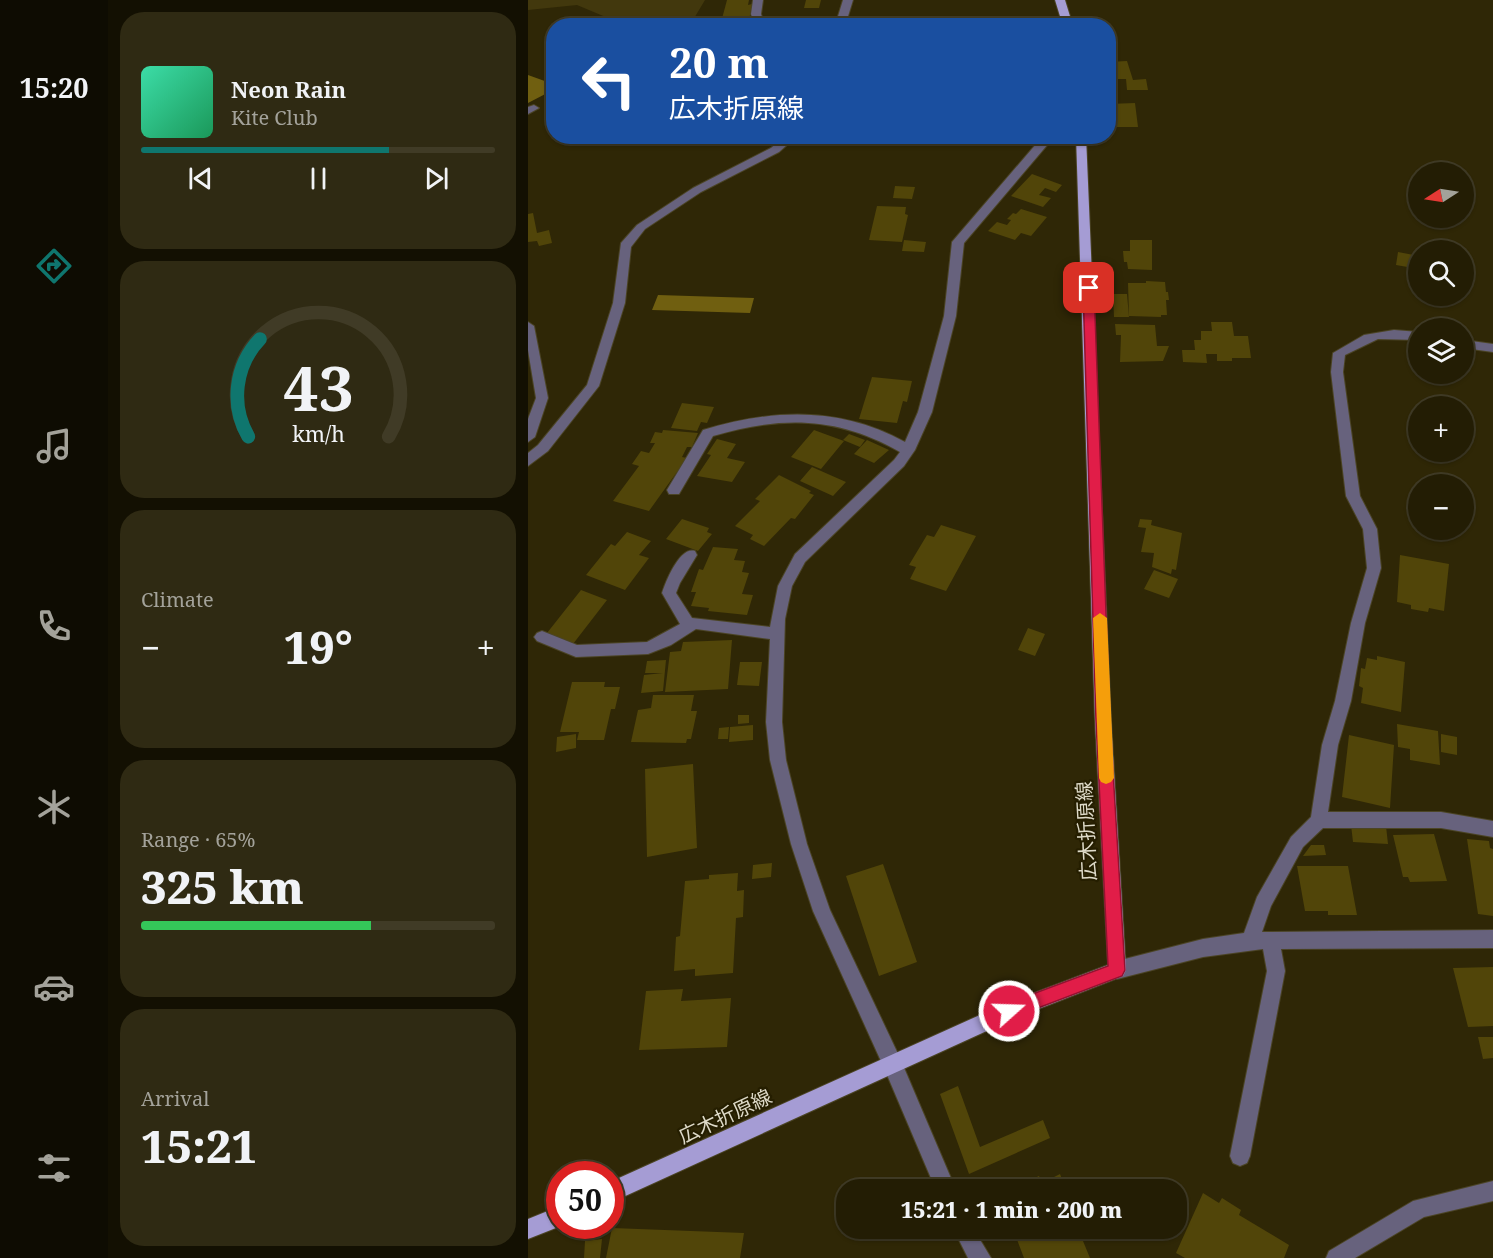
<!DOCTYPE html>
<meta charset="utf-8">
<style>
body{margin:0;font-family:"Noto Serif","Noto Sans JP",serif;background:#2f2a13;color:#f1f3f6;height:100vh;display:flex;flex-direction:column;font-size:22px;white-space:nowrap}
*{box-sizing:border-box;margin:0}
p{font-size:20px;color:#a3a29a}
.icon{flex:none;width:33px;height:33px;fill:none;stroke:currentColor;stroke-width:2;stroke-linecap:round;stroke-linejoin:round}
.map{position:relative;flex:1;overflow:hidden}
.drawer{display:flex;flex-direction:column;gap:12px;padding:12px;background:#131002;width:420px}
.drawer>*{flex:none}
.guide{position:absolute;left:18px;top:18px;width:570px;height:126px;border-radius:24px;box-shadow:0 2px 4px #0004,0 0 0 2px #403b26;background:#1a4fa0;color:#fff;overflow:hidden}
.needle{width:39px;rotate:258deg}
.tools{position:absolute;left:880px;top:162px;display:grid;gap:12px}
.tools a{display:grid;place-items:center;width:66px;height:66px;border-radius:50%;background:#231d04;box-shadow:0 2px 4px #0004,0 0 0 2px #403b26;font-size:30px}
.speed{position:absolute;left:18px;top:1161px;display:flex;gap:12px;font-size:30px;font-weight:700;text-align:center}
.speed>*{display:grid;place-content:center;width:78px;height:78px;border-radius:50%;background:#231d04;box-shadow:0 2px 4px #0004,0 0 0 2px #403b26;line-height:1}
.speed .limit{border:9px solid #d22;background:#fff;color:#111}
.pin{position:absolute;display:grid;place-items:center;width:51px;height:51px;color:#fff;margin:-26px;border-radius:12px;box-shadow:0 3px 9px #0006}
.me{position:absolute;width:66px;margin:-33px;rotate:70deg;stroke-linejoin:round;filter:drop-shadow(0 0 4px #0008)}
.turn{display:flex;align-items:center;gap:21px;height:126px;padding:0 24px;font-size:27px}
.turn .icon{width:78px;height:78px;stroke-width:2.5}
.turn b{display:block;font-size:42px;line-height:51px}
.big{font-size:45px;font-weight:800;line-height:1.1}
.drawer .widget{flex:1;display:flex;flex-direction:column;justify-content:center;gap:9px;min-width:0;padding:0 21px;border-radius:24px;background:#2f2a13}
.drawer .dial{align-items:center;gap:0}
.dial svg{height:156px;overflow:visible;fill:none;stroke:#403b26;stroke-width:7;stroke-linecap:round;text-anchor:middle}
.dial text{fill:#f1f3f6;stroke:none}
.song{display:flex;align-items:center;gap:18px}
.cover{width:72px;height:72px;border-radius:9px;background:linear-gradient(135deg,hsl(160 70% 55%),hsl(150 70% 35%))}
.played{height:6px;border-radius:3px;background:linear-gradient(90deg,#0f766e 70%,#403b26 70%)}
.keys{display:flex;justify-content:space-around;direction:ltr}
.heat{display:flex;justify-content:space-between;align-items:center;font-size:33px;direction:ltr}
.charge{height:9px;border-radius:4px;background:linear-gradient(90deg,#34c759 65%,#403b26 0)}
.trip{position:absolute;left:308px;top:1179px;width:351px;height:60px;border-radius:24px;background:#231d04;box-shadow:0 2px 4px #0004,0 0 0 2px #403b26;font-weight:800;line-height:60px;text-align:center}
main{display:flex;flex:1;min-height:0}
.tab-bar{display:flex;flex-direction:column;width:108px;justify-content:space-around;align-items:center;background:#0e0c02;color:#a3a29a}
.tab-bar .icon{width:42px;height:42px}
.tab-bar .on{color:#0f766e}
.tab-bar b{font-size:27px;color:#f1f3f6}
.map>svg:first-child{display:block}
</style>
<main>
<nav class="tab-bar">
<b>15:20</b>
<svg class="icon on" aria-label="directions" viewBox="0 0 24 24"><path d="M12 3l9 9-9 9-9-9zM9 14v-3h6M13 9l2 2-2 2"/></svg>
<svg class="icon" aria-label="music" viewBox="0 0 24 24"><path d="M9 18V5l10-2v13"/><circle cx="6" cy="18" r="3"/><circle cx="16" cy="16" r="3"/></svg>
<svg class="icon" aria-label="phone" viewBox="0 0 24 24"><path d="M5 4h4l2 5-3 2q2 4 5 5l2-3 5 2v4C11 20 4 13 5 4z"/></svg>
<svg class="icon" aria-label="climate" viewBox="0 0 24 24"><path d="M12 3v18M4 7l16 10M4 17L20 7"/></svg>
<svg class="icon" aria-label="car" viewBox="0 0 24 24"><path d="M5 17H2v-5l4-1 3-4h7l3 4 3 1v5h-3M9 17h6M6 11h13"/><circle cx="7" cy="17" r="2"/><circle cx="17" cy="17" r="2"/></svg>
<svg class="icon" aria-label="filters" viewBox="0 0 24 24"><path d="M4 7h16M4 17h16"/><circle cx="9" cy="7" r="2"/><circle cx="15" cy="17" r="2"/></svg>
</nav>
<section class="drawer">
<div class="widget">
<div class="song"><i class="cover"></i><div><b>Neon Rain</b><p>Kite Club</p></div></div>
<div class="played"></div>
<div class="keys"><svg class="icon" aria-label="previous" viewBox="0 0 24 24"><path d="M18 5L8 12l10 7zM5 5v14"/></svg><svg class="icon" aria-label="pause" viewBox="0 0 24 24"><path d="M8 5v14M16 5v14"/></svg><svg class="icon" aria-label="next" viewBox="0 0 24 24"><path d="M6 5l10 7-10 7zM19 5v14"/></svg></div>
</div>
<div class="widget dial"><svg viewBox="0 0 100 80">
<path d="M14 69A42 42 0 1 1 86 69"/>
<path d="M14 69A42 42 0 0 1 20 19" stroke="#0f766e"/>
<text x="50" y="56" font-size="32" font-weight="700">43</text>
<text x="50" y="72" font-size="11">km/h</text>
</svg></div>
<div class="widget"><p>Climate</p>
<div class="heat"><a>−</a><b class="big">19°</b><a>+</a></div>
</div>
<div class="widget"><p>Range · 65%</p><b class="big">325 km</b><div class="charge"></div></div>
<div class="widget"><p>Arrival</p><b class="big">15:21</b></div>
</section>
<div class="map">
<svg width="965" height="1258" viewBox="0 0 965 1258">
<rect width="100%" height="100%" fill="#2f2706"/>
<path fill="#42380d" d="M 0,0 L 177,0 L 165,20 L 146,25 L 82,25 L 80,18 L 49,5 L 0,10 Z"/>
<path fill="#705f10" d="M 0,75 L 25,84 L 25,90 L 0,103 Z
M 130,295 L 226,298 L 222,313 L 124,310 Z"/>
<path fill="#514509" d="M 199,0 L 221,0 L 220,5 L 224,4 L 220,26 L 192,26 Z
M 278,0 L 293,0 L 291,8 L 276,8 Z
M 599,61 L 605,80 L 618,79 L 620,90 L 599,90 L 598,79 L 580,79 L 580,62 Z
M 607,103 L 610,127 L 580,127 L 580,104 Z
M 504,174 L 534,185 L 528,192 L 517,188 L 511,195 L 523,198 L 515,207 L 483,196 Z
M 367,186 L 387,187 L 384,199 L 365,198 Z
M 349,206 L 378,207 L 377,214 L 380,215 L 374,242 L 341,240 Z
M 493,209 L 519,217 L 503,236 L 493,233 L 487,240 L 460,231 L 469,222 L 479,225 L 483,220 L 479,219 L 485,213 L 488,214 Z
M 5,213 L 9,233 L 21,230 L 24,243 L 11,246 L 9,241 L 0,242 L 0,214 Z
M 376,240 L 398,242 L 396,252 L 374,251 Z
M 602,240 L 624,240 L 624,270 L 600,269 L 599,262 L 596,262 L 595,251 L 602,251 Z
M 870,252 L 891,256 L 891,269 L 868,265 Z
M 618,281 L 637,282 L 638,292 L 640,292 L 641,300 L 638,300 L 639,315 L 633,315 L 633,317 L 601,316 L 600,283 L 618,283 Z
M 585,294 L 599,294 L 601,317 L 586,317 Z
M 683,322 L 704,322 L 706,336 L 720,336 L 723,358 L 704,358 L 704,361 L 689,361 L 689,354 L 678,354 L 679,363 L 655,362 L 654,350 L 667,350 L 666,340 L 673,340 L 673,331 L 684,331 Z
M 587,324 L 627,325 L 629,346 L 641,346 L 635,361 L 592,362 L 593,335 L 588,335 Z
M 344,377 L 384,381 L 379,402 L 375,401 L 369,423 L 331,419 Z
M 154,403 L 186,407 L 179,423 L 173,422 L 169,431 L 143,428 Z
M 135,430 L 170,433 L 164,447 L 159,447 L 154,457 L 159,458 L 121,511 L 85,501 L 111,466 L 104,464 L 113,451 L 121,453 L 127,443 L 122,443 L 127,432 L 134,433 Z
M 286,430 L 316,441 L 293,469 L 263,457 Z
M 321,434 L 337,440 L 332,447 L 315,440 Z
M 189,439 L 208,444 L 199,458 L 217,462 L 204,482 L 169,476 L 183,455 L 179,454 Z
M 339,440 L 361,450 L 346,463 L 326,454 Z
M 284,467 L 318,482 L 305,496 L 272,481 Z
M 251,475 L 283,491 L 281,493 L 286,495 L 267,519 L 263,518 L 236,546 L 222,539 L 225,535 L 207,526 L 232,501 L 227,499 Z
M 154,519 L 181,528 L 179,532 L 184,534 L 170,551 L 138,539 Z
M 612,519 L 624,520 L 623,525 L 654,533 L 648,570 L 644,569 L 643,574 L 624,567 L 626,553 L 613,552 L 618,528 L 610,527 Z
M 413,525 L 448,536 L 418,591 L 382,579 L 388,567 L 381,565 L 399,535 L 406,537 Z
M 99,532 L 123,541 L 111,555 L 121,558 L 97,590 L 58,575 L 83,544 L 87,546 Z
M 185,547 L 210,549 L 206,560 L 217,561 L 214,572 L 221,573 L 214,594 L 225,595 L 219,615 L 180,611 L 181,608 L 163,606 L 168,592 L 163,592 L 171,569 L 175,570 Z
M 872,555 L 921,564 L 916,611 L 901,608 L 900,612 L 883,609 L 883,605 L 869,602 Z
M 626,570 L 650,579 L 641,598 L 616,589 Z
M 53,590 L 79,600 L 45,644 L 19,633 Z
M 500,628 L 517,634 L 507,656 L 490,650 Z
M 204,640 L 200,689 L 137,692 L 142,652 L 153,651 L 155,642 Z
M 849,656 L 877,662 L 873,712 L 833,703 L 835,688 L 831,686 L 833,668 L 837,669 L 839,658 L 849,660 Z
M 138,660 L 135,691 L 113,693 L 116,675 L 135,673 L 117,673 L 119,661 Z
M 212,662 L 234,662 L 231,686 L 209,685 Z
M 44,682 L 77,682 L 76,687 L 92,687 L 87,709 L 83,709 L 76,740 L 49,740 L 51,732 L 32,732 Z
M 125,695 L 166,695 L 163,711 L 169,711 L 163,739 L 159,739 L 158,743 L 103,742 L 110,710 L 123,708 Z
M 210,715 L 221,715 L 221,723 L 210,724 Z
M 869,724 L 910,731 L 912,765 L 882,760 L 882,749 L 870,747 Z
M 225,725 L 225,740 L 201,742 L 202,727 Z
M 201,727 L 200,739 L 190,739 L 191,728 Z
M 48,734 L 48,748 L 28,752 L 29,737 Z
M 913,734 L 929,737 L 929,755 L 913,752 Z
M 821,735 L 866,745 L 862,808 L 814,797 Z
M 165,764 L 169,848 L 119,857 L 117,769 Z
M 823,825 L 858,826 L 860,844 L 825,842 Z
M 906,834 L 919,881 L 882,882 L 880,877 L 875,877 L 865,835 Z
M 939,839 L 961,841 L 962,848 L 965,849 L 965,916 L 950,914 Z
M 783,845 L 796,845 L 798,855 L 775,856 Z
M 244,863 L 243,877 L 224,879 L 225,865 Z
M 355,864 L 389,962 L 351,976 L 318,876 Z
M 769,866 L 820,866 L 829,915 L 800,915 L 800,911 L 777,911 Z
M 210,873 L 209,891 L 216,890 L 215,917 L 208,918 L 205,973 L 167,976 L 167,969 L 146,971 L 148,937 L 152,936 L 157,881 L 181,879 L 181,875 Z
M 965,967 L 965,1026 L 940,1027 L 925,968 Z
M 155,989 L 153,1001 L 203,998 L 199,1047 L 111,1050 L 118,991 Z
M 950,1037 L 965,1037 L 965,1058 L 955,1059 Z
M 430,1086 L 452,1147 L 515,1120 L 522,1138 L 441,1174 L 412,1094 Z
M 532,1174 L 538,1190 L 481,1190 L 511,1176 L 514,1183 Z
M 675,1193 L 691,1203 L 694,1198 L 713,1210 L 711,1215 L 761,1245 L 756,1258 L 657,1258 L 648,1253 Z
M 84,1228 L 216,1233 L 212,1258 L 78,1258 Z
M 480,1228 L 554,1228 L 559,1239 L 555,1241 L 562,1258 L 496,1258 L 488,1237 L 484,1239 Z
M 74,1239 L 72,1258 L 56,1258 L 57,1241 Z"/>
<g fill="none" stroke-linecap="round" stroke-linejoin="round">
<defs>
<path id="minor" d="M 225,0 L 235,0 L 233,14 L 237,26 L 227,26 L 223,14 Z
M 315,0 L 325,0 L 317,26 L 307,26 Z
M 6,105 L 11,108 L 0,114 L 0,107 Z
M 257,136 L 269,136 L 251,152 L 173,192 L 117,229 L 103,247 L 97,303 L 71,386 L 20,451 L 0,466 L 0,453 L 10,445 L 59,385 L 85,303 L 93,243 L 109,225 L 165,188 L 243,148 Z
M 515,136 L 557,136 L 559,139 L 554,142 L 526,137 L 436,243 L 428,316 L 404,412 L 387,450 L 376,466 L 277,562 L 264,586 L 257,619 L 254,722 L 258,760 L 279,844 L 302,910 L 371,1056 L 428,1190 L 408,1190 L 357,1070 L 285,911 L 263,844 L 242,760 L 238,722 L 242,639 L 168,629 L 143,645 L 120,654 L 48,657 L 9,641 L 6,637 L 9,633 L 14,631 L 49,645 L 119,642 L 152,624 L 134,593 C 138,581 152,546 167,551 L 169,555 L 152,583 L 148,593 L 164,618 L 242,627 L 250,586 L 267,554 L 366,460 L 372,452 C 309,416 253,416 185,436 L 151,494 L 141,494 L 139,490 L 175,430 C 244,409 312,406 377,442 L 390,412 L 416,316 L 424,242 Z
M 0,322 L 6,326 L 20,398 L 7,437 L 0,442 L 0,419 L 8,398 L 0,350 Z
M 866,330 L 891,332 L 891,340 L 850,339 L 817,355 L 815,372 L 832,496 L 849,529 L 853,568 L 837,623 L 823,701 L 810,745 L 800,812 L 913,812 L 965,821 L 965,837 L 913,828 L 795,828 L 775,847 L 743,906 L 734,932 L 965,930 L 965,948 L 753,949 L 757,971 L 722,1156 L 719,1163 L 712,1166 L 705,1163 L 702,1156 L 739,971 L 735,949 L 675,957 L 589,979 L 583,976 L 580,970 L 583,964 L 589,961 L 675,939 L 716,933 L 729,897 L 763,837 L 783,817 L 794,745 L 807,701 L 823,623 L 839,568 L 835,529 L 818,496 L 803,372 L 805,353 L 836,335 Z
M 936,340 L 965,344 L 965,352 L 936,348 Z
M 965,1181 L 965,1201 L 896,1217 L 827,1258 L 798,1258 L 801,1251 L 885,1201 Z
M 425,1228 L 445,1228 L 463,1258 L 440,1258 Z"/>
<path id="major" d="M 527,0 L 537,0 L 545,26 L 535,26 Z
M 548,136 L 558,136 L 583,721 L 598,970 L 595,976 L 485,1019 L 82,1203 L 82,1182 L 474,1005 L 580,965 L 567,721 Z
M 32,1206 L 32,1226 L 33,1226 L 0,1239 L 0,1219 Z"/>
</defs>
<use href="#minor" stroke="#4b4425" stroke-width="2"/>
<use href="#major" stroke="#4b4425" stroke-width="2"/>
<use href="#minor" fill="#67627d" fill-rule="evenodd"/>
<use href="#major" fill="#a59cd4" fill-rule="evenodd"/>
</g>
<path fill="#e11d48" stroke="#92132f" stroke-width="1.5" d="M 561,285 L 566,288 L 582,721 L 597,970 L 594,976 L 481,1019 L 475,1017 L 473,1011 L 475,1005 L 580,966 L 568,721 L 555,288 Z"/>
<path fill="#f59e0b" d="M 572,613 L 579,618 L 586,778 L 583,782 L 578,784 L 573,782 L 571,778 L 565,618 Z"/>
<g text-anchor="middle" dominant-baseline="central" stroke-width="4.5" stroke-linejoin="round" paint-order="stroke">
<g font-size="20" fill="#dedac8" stroke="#251e00">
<text transform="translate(558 831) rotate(-93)">広木折原線</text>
<text transform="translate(197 1116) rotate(-25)">広木折原線</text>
</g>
</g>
</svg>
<div class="tools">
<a><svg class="needle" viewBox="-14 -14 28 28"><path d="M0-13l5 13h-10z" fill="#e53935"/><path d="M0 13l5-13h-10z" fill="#a3a29a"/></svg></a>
<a><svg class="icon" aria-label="search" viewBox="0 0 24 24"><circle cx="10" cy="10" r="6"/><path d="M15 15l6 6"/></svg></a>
<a><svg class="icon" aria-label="layers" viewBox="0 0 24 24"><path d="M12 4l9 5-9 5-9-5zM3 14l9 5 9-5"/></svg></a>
<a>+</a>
<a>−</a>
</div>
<div class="speed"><div class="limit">50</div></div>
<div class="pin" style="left:561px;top:288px;background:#d93025"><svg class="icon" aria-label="arrive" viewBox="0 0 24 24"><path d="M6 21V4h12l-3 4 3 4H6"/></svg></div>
<svg class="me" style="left:481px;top:1011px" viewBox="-20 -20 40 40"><circle r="17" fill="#e11d48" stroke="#fff" stroke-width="3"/><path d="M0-11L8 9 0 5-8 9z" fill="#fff"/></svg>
<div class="trip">15:21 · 1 min · 200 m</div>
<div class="guide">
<div class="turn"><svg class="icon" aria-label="left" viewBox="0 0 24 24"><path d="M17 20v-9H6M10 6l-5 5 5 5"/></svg><div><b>20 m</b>広木折原線</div></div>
</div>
</div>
</main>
